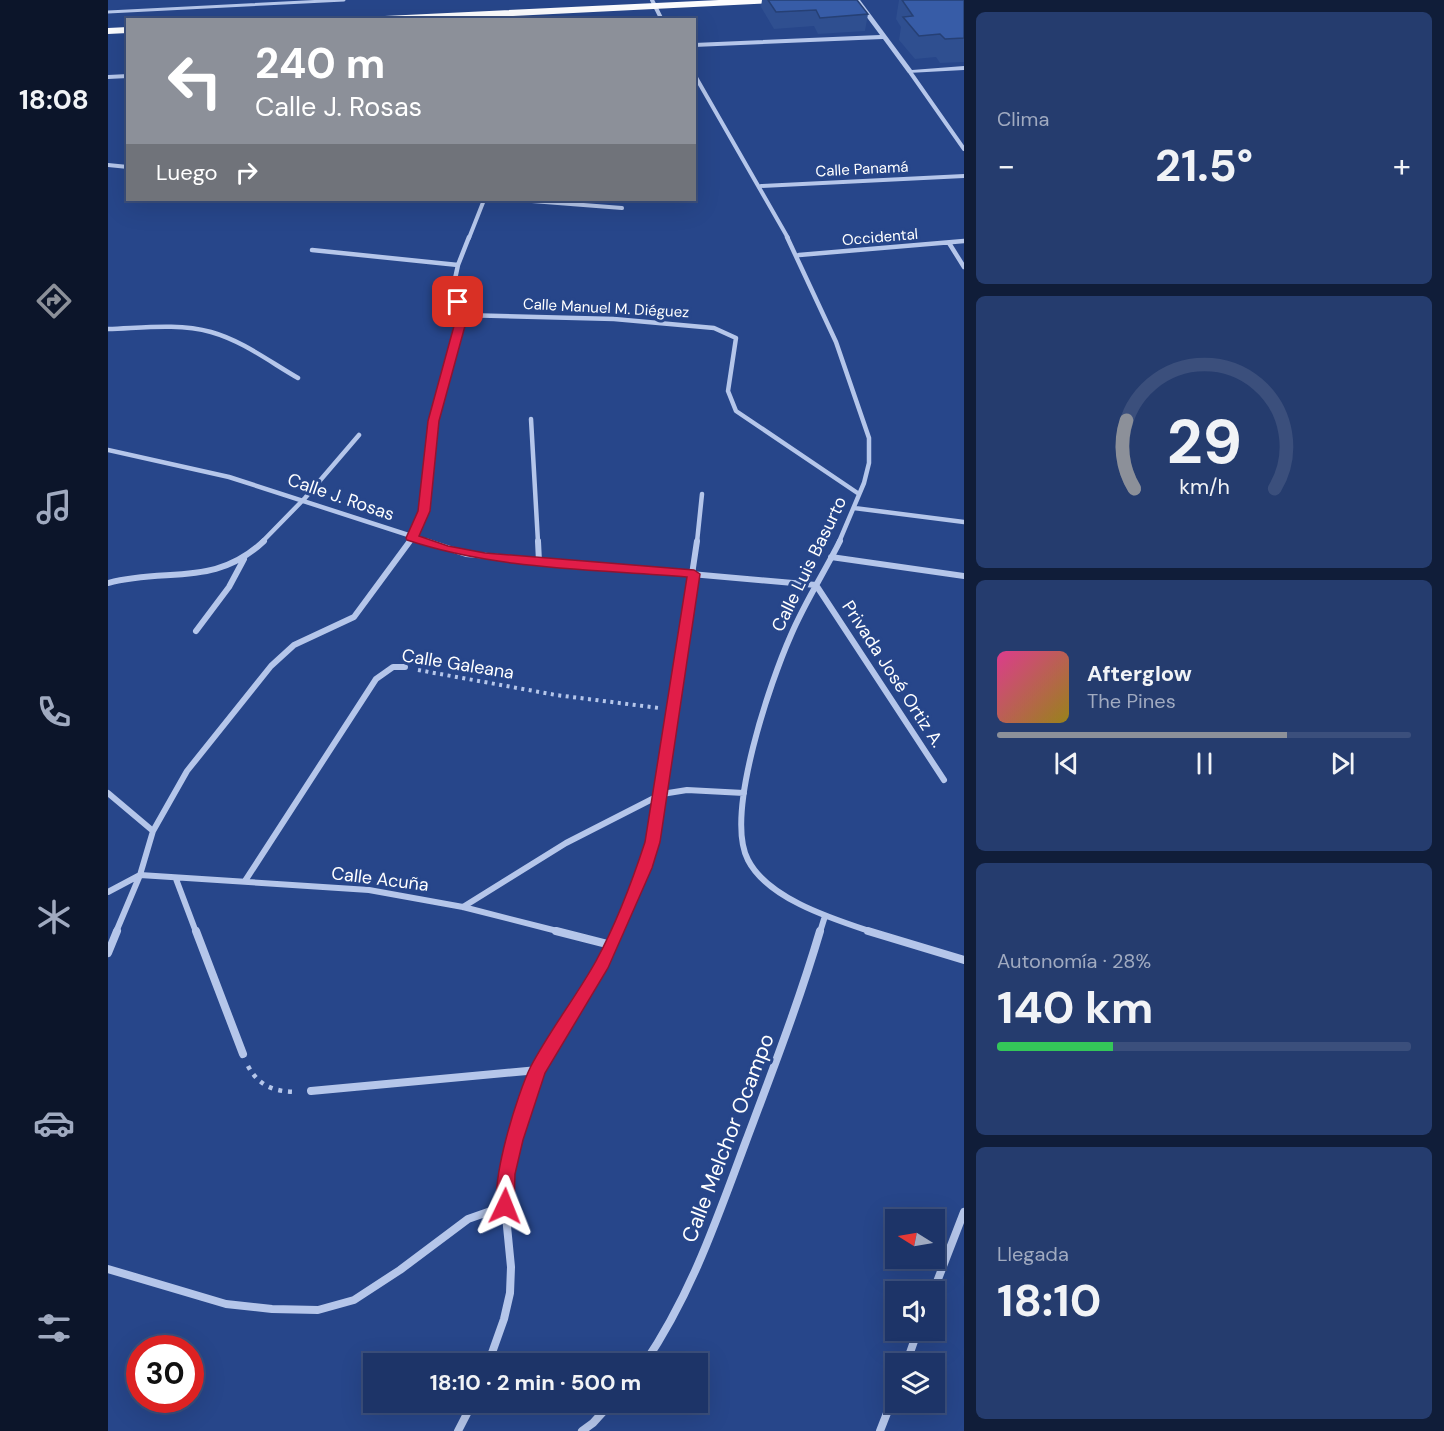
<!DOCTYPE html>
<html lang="es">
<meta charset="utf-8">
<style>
body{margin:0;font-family:"DM Sans",sans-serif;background:#253c6e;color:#f1f3f6;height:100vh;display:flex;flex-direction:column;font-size:22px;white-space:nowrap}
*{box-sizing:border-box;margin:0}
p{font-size:20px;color:#a0aac0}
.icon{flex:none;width:33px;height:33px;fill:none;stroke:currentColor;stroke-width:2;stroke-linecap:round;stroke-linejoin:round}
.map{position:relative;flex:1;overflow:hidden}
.side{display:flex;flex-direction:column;gap:12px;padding:12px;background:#101d39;width:480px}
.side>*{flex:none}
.top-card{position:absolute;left:18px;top:18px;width:570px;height:183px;border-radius:0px;box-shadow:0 6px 24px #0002,0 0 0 2px #3b4f7c;background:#8c9099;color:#fff;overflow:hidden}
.needle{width:39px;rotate:281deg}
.fabs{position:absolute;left:777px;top:1209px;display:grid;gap:12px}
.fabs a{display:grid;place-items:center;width:60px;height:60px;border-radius:0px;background:#1d3468;box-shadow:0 6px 24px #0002,0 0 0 2px #3b4f7c;font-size:30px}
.speed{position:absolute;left:18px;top:1335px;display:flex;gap:12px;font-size:30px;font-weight:700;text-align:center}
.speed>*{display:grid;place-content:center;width:78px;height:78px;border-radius:50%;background:#1d3468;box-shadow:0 6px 24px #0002,0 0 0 2px #3b4f7c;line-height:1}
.speed .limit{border:9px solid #d22;background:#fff;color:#111}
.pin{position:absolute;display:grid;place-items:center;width:51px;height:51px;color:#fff;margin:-26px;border-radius:12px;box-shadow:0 3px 9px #0006}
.me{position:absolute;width:66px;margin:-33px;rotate:2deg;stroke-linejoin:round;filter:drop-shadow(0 0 4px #0008)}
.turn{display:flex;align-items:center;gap:21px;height:126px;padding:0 30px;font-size:27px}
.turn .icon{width:78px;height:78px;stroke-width:2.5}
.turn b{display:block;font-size:42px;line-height:51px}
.then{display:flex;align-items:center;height:57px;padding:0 30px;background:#0003;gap:12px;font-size:22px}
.big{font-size:45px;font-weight:700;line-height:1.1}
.side .card{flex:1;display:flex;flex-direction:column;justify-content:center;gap:9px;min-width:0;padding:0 21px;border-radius:9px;background:#253c6e}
.side .dial{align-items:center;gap:0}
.dial svg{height:156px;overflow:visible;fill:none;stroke:#3b4f7c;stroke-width:7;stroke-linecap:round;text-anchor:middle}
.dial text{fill:#f1f3f6;stroke:none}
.song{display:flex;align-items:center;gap:18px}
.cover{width:72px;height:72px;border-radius:9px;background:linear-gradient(135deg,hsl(330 70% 55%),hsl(50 70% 35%))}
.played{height:6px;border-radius:3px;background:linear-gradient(90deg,#8c9099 70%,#3b4f7c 70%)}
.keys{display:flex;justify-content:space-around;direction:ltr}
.heat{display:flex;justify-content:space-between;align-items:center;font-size:33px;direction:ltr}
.charge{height:9px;border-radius:4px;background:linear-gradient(90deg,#34c759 28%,#3b4f7c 0)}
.trip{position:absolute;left:255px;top:1353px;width:345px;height:60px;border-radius:0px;background:#1d3468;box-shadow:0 6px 24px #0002,0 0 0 2px #3b4f7c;font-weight:700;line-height:60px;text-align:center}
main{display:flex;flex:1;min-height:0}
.tabs{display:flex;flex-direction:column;width:108px;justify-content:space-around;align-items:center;background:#0c152a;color:#a0aac0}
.tabs .icon{width:42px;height:42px}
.tabs .on{color:#8c9099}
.tabs b{font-size:27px;color:#f1f3f6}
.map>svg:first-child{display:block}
</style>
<main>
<nav class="tabs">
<b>18:08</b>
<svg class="icon on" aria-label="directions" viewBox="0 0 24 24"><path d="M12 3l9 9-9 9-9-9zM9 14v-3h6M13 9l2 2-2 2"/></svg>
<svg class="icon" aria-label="music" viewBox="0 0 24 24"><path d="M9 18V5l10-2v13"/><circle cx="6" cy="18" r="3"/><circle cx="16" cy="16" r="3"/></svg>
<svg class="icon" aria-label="phone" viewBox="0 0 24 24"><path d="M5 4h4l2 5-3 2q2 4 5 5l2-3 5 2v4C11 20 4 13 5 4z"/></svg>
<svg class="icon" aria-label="climate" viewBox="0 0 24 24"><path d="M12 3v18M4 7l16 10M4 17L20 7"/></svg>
<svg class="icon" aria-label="car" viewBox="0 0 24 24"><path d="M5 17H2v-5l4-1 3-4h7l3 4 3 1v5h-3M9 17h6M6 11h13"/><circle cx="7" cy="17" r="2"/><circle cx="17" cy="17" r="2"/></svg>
<svg class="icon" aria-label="filters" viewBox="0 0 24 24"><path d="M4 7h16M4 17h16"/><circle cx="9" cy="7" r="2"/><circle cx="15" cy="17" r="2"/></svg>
</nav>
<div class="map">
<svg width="856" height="1431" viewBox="0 0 856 1431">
<rect width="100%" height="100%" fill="#27468a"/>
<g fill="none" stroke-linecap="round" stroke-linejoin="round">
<path stroke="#b5c6ea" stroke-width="4" stroke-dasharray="3 4.5" stroke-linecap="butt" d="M 310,670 L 448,695 L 551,708"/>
<path stroke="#b5c6ea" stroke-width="4.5" stroke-dasharray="4 6" stroke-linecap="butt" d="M 140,1066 C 151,1087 168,1092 190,1092"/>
<path stroke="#b5c6ea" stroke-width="3" d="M 0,12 L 236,0"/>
<path stroke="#b5c6ea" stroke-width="4" d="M 544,0 L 554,20
M 802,72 L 856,149
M 586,74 L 680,238
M 0,165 L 20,167
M 653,186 L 856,176
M 411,200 L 514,208
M 361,238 L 376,200"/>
<path stroke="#b5c6ea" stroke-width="4.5" d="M 679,237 L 728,342 L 761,438 L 761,463 L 756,483 L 731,542
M 841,243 L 856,267
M 204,250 L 350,265
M 691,255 L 856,241
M 354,315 L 506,319 L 606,328 L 628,338 L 620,391 L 628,411 L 751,494
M 0,329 C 34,328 70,323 103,332 C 135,341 162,362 190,378
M 423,419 L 430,542
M 0,450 L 121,477 L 322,542
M 746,508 L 856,522
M 154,542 L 197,498 L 251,435
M 301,542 L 316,511 L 325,421 L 354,315 L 345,288 L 350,265 L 361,237
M 589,542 L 594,494"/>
<path stroke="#b5c6ea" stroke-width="6" d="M 318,541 L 358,554 L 708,585 L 836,780
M 430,541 L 431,562
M 732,541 C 716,573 697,602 683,635 C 663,680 616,815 640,860 C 660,899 725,919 764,932
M 723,557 L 856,576
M 0,583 C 60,567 106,588 156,541
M 88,631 L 121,587 L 136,559
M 0,793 L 45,831
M 68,879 L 88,932
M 137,881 L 268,679 L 285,667 L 297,667
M 0,892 L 32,875 L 261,890 L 355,907 L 453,932
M 355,907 L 458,843 L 554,794 L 579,790 L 636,793
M 8,932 L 32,875 L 45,831 L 79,771 L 163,666 L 186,645 L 246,617 L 302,541
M 508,932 L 536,869 L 544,842 L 589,541
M 712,932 L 717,916"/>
<path stroke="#b5c6ea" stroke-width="8" d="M 88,931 L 135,1054
M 448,931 L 503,945
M 760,931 L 856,960
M 0,953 L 9,931
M 203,1091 L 430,1070
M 0,1269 L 118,1304 L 164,1309 L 210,1310 L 246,1300 L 292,1270 L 360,1219 L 397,1206
M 825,1292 L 856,1212
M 380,1364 L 396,1319 L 402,1293 L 403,1267 L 397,1206 L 398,1175 L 406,1140 L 430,1070 L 495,963 L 509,931
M 536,1364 C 583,1295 609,1219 638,1141 C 664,1072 691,1002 712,931
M 798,1364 L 810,1330
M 350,1431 L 365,1402
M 474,1431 L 485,1423 L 504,1402
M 772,1431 L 788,1390"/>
<path fill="#b5c6ea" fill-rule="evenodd" d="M 746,0 L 752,0 L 804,70 L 856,66 L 856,70 L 800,73 L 775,39 L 586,47 L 586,43 L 772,35 Z
M 20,74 L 20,78 L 0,79 L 0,75 Z"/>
<path fill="#fcfcfe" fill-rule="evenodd" d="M 611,0 L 670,0 L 666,3 L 322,20 L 252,20 L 256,17 Z
M 20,27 L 20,33 L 0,34 L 0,28 Z"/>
</g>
<path fill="#2f4f90" d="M 654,0 L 749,0 L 760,14 L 757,31 L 710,34 L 706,26 L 666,29 L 653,7 Z
M 791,0 L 856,0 L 856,62 L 832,63 L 828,57 L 807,59 L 791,40 L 793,27 L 788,19 Z"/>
<path fill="#375ca7" stroke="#264075" stroke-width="1.5" d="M 660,0 L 749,0 L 760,14 L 712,18 L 708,10 L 668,12 Z
M 794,0 L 856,0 L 856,38 L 837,39 L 832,34 L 811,36 L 795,17 L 805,16 Z"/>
<path fill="#e11d48" stroke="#92132f" stroke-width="1.5" d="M 350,298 L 355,302 L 360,315 L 331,421 L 322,511 L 311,536 L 340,546 L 377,553 L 586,570 L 592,574 L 552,842 L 544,868 L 500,968 L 437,1073 L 415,1140 L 407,1174 L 406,1206 L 403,1212 L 397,1214 L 391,1212 C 380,1186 410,1092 423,1066 C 442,1030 468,997 488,961 C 508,924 524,882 537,842 L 579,577 C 486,569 389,570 299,540 L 298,538 L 310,511 L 320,421 L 349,315 L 345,302 Z"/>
<g text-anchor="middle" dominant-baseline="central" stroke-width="6" stroke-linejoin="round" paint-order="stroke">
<g font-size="15" fill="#fff" stroke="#27468a">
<text transform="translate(754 169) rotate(-3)">Calle Panamá</text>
<text transform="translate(772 237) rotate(-5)">Occidental</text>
<text transform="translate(498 308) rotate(3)">Calle Manuel M. Diéguez</text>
</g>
<g font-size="18" fill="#fff" stroke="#27468a">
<text transform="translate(233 497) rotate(19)">Calle J. Rosas</text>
<text transform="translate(701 564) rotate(-64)">Calle Luis Basurto</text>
<text transform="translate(350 664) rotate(9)">Calle Galeana</text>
<text transform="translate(785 674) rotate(57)">Privada José Ortiz A.</text>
<text transform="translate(272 879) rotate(7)">Calle Acuña</text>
</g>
<g font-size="21" fill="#fff" stroke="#27468a">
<text transform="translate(620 1138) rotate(-69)">Calle Melchor Ocampo</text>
</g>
</g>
</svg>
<div class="fabs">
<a><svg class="needle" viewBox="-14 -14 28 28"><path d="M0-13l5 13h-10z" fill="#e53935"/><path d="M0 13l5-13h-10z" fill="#a0aac0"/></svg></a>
<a><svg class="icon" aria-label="sound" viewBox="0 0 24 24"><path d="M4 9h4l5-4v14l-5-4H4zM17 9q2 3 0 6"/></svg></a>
<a><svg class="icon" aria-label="layers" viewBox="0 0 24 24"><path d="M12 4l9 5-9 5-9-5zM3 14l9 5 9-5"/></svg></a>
</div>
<div class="speed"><div class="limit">30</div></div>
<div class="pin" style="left:350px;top:302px;background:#d93025"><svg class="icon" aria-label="arrive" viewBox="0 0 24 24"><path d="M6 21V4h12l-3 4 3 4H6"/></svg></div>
<svg class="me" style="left:397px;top:1206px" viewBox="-20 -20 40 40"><path d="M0-17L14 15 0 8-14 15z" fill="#e11d48" stroke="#fff" stroke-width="4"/></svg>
<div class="trip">18:10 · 2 min · 500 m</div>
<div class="top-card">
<div class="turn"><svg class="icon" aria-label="left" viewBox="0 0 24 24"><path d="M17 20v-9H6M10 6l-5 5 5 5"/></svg><div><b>240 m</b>Calle J. Rosas</div></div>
<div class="then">Luego<svg class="icon" aria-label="right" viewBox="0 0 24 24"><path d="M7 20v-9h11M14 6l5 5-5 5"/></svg></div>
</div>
</div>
<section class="side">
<div class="card"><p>Clima</p>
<div class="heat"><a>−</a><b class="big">21.5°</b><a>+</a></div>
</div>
<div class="card dial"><svg viewBox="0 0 100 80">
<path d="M14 69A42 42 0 1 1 86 69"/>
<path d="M14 69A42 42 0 0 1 10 34" stroke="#8c9099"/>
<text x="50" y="56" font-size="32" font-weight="700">29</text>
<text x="50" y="72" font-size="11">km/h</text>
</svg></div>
<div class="card">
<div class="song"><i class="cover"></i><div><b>Afterglow</b><p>The Pines</p></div></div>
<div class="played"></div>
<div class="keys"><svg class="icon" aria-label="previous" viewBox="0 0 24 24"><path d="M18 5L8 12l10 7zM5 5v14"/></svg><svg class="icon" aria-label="pause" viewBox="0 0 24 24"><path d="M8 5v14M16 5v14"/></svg><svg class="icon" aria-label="next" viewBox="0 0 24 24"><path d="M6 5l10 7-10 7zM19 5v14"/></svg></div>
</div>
<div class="card"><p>Autonomía · 28%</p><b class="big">140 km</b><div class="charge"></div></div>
<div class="card"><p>Llegada</p><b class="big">18:10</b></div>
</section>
</main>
